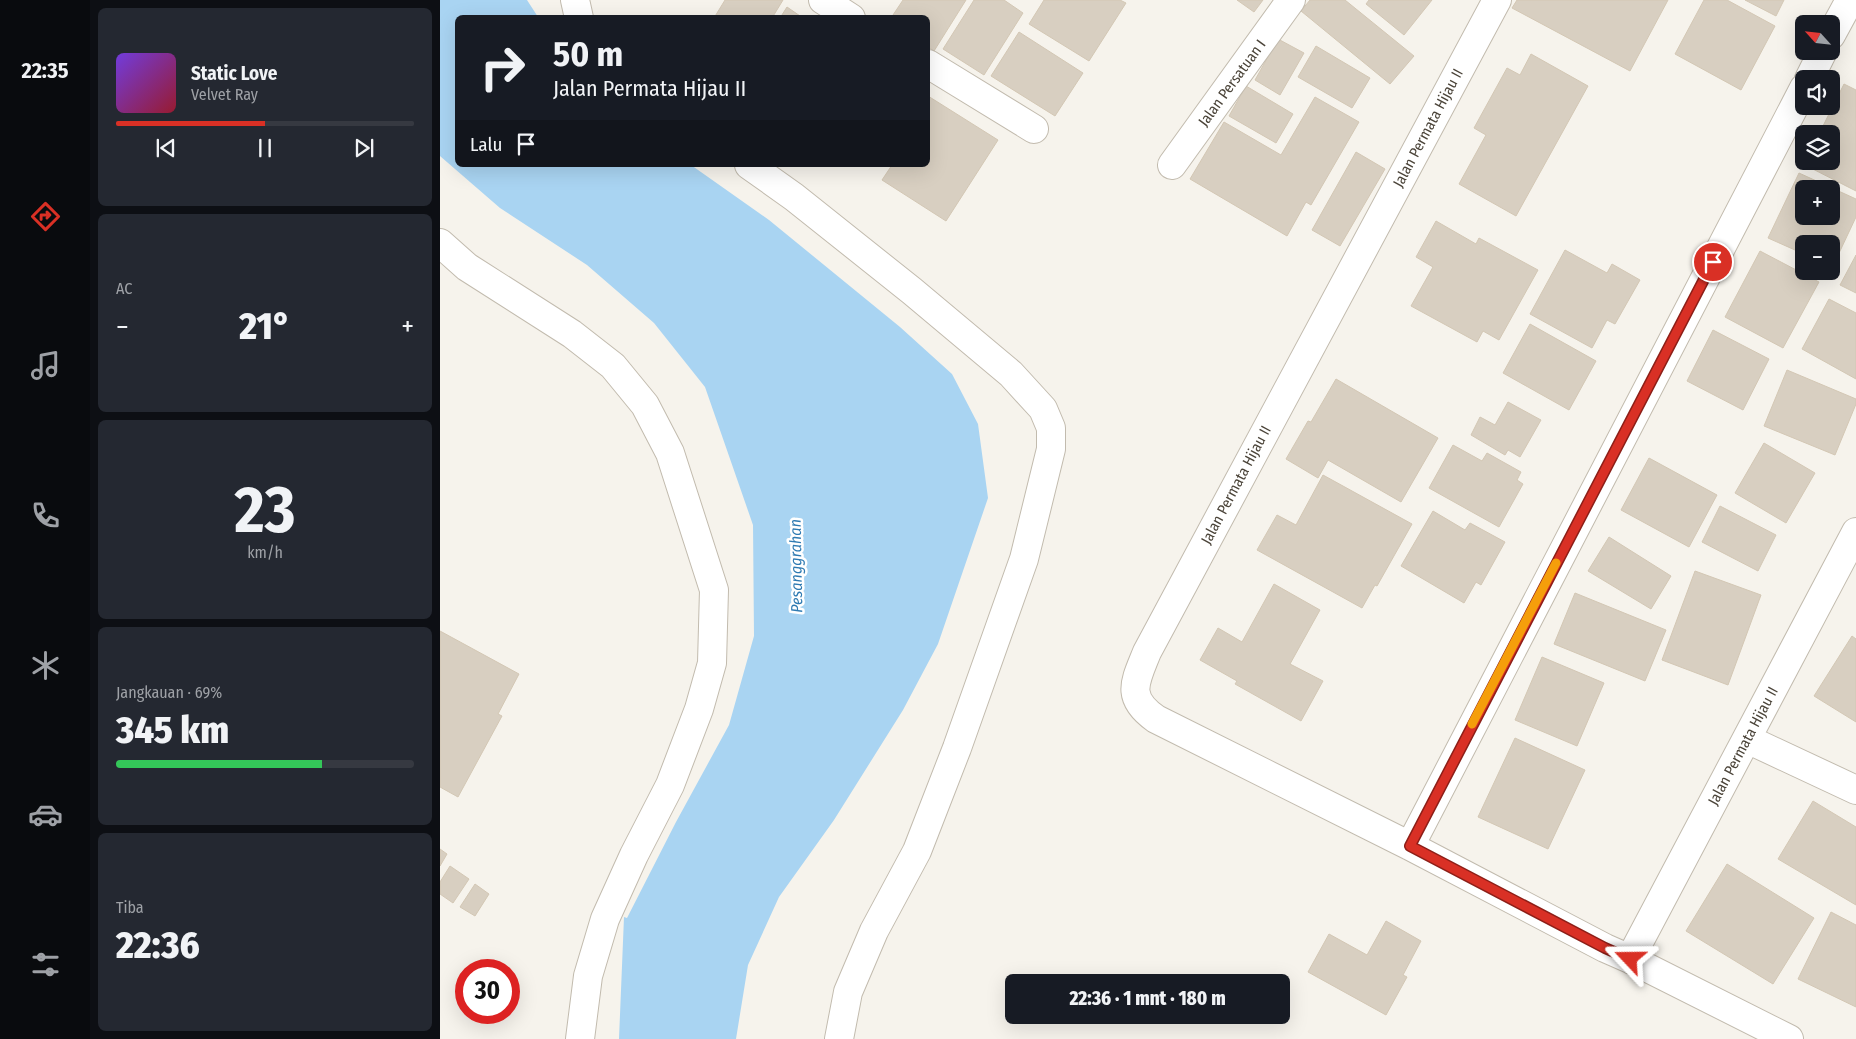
<!DOCTYPE html>
<html lang="id">
<meta charset="utf-8">
<style>
body{margin:0;font-family:"Fira Sans Condensed",sans-serif;background:#242831;color:#f1f3f6;height:100vh;display:flex;flex-direction:column;font-size:19px;white-space:nowrap}
*{box-sizing:border-box;margin:0}
p{font-size:16px;color:#9ea1a6}
.icon{flex:none;width:28px;height:28px;fill:none;stroke:currentColor;stroke-width:2;stroke-linecap:round;stroke-linejoin:round}
.map{position:relative;flex:1;overflow:hidden}
.drawer{display:flex;flex-direction:column;gap:8px;padding:8px;background:#0d0f14;width:350px}
.drawer>*{flex:none}
.top-card{position:absolute;left:15px;top:15px;width:475px;height:152px;border-radius:8px;box-shadow:0 5px 20px #0002;background:#171b24;color:#f1f3f6;overflow:hidden}
.needle{width:32px;rotate:297deg}
.tools{position:absolute;left:1355px;top:15px;display:grid;gap:10px}
.tools a{display:grid;place-items:center;width:45px;height:45px;border-radius:8px;background:#171b24;box-shadow:0 5px 20px #0002;font-size:25px}
.speed{position:absolute;left:15px;top:959px;display:flex;gap:10px;font-size:25px;font-weight:700;text-align:center}
.speed>*{display:grid;place-content:center;width:65px;height:65px;border-radius:50%;background:#171b24;box-shadow:0 5px 20px #0002;line-height:1}
.speed .limit{border:8px solid #d22;background:#fff;color:#111}
.pin{position:absolute;display:grid;place-items:center;width:42px;height:42px;color:#fff;margin:-21px;border:2px solid #fff;border-radius:50%;box-shadow:0 1px 5px #0007}
.me{position:absolute;width:55px;margin:-28px;rotate:293deg;stroke-linejoin:round;filter:drop-shadow(0 0 4px #0008)}
.turn{display:flex;align-items:center;gap:18px;height:105px;padding:0 15px;font-size:22px}
.turn .icon{width:65px;height:65px;stroke-width:2.5}
.turn b{display:block;font-size:35px;line-height:42px}
.then{display:flex;align-items:center;height:48px;padding:0 15px;background:#0003;gap:10px;font-size:19px}
.big{font-size:38px;font-weight:800;line-height:1.1}
.drawer .widget{flex:1;display:flex;flex-direction:column;justify-content:center;gap:8px;min-width:0;padding:0 18px;border-radius:8px;background:#242831}
.drawer .dial{align-items:center;gap:0}
.dial b{font-size:65px;line-height:1}
.song{display:flex;align-items:center;gap:15px}
.cover{width:60px;height:60px;border-radius:8px;background:linear-gradient(135deg,hsl(260 70% 55%),hsl(350 70% 35%))}
.played{height:5px;border-radius:2px;background:linear-gradient(90deg,#d93025 50%,#363941 50%)}
.keys{display:flex;justify-content:space-around;direction:ltr}
.heat{display:flex;justify-content:space-between;align-items:center;font-size:28px;direction:ltr}
.charge{height:8px;border-radius:4px;background:linear-gradient(90deg,#34c759 69%,#363941 0)}
.trip{position:absolute;left:565px;top:974px;width:285px;height:50px;border-radius:8px;background:#171b24;box-shadow:0 5px 20px #0002;font-weight:800;line-height:50px;text-align:center}
main{display:flex;flex:1;min-height:0}
.menu{display:flex;flex-direction:column;width:90px;justify-content:space-around;align-items:center;background:#090b0e;color:#9ea1a6}
.menu .icon{width:35px;height:35px}
.menu .on{color:#d93025}
.menu b{font-size:22px;color:#f1f3f6}
.map>svg:first-child{display:block}
</style>
<main>
<nav class="menu">
<b>22:35</b>
<svg class="icon on" aria-label="directions" viewBox="0 0 24 24"><path d="M12 3l9 9-9 9-9-9zM9 14v-3h6M13 9l2 2-2 2"/></svg>
<svg class="icon" aria-label="music" viewBox="0 0 24 24"><path d="M9 18V5l10-2v13"/><circle cx="6" cy="18" r="3"/><circle cx="16" cy="16" r="3"/></svg>
<svg class="icon" aria-label="phone" viewBox="0 0 24 24"><path d="M5 4h4l2 5-3 2q2 4 5 5l2-3 5 2v4C11 20 4 13 5 4z"/></svg>
<svg class="icon" aria-label="climate" viewBox="0 0 24 24"><path d="M12 3v18M4 7l16 10M4 17L20 7"/></svg>
<svg class="icon" aria-label="car" viewBox="0 0 24 24"><path d="M5 17H2v-5l4-1 3-4h7l3 4 3 1v5h-3M9 17h6M6 11h13"/><circle cx="7" cy="17" r="2"/><circle cx="17" cy="17" r="2"/></svg>
<svg class="icon" aria-label="filters" viewBox="0 0 24 24"><path d="M4 7h16M4 17h16"/><circle cx="9" cy="7" r="2"/><circle cx="15" cy="17" r="2"/></svg>
</nav>
<section class="drawer">
<div class="widget">
<div class="song"><i class="cover"></i><div><b>Static Love</b><p>Velvet Ray</p></div></div>
<div class="played"></div>
<div class="keys"><svg class="icon" aria-label="previous" viewBox="0 0 24 24"><path d="M18 5L8 12l10 7zM5 5v14"/></svg><svg class="icon" aria-label="pause" viewBox="0 0 24 24"><path d="M8 5v14M16 5v14"/></svg><svg class="icon" aria-label="next" viewBox="0 0 24 24"><path d="M6 5l10 7-10 7zM19 5v14"/></svg></div>
</div>
<div class="widget"><p>AC</p>
<div class="heat"><a>−</a><b class="big">21°</b><a>+</a></div>
</div>
<div class="widget dial"><b>23</b><p>km/h</p></div>
<div class="widget"><p>Jangkauan · 69%</p><b class="big">345 km</b><div class="charge"></div></div>
<div class="widget"><p>Tiba</p><b class="big">22:36</b></div>
</section>
<div class="map">
<svg width="1416" height="1039" viewBox="0 0 1416 1039">
<rect width="100%" height="100%" fill="#f6f3ec"/>
<path fill="#a9d4f2" d="M 0,0 L 87,0 L 98,17 L 18,18 L 18,165 L 251,165 L 329,220 L 460,327 L 512,374 L 538,424 L 548,498 L 498,644 L 463,710 L 394,820 L 339,897 L 308,965 L 296,1039 L 179,1039 L 184,917 L 187,918 L 236,822 L 289,725 L 314,636 L 313,525 L 265,387 L 214,323 L 147,265 L 60,208 L 0,156 Z"/>
<path fill="#d8cfc1" stroke="#d3c7b4" fill-rule="evenodd" d="M 285,0 L 343,0 L 332,18 L 274,18 Z
M 463,0 L 526,0 L 494,51 L 488,47 L 488,18 L 451,18 Z
M 534,0 L 564,0 L 583,13 L 544,75 L 503,49 Z
M 604,0 L 680,0 L 686,3 L 649,61 L 589,24 Z
M 797,0 L 823,0 L 814,12 Z
M 870,0 L 905,0 L 974,56 L 950,84 L 861,11 Z
M 929,0 L 992,0 L 964,35 L 926,4 Z
M 1077,0 L 1228,0 L 1190,71 L 1072,8 Z
M 1264,0 L 1287,0 L 1335,26 L 1301,90 L 1235,54 Z
M 1305,0 L 1344,0 L 1336,16 Z
M 347,7 L 363,18 L 340,18 Z
M 579,32 L 643,73 L 615,116 L 551,76 Z
M 838,39 L 864,53 L 840,95 L 815,80 Z
M 876,46 L 930,78 L 912,108 L 858,77 Z
M 1091,54 L 1148,86 L 1076,216 L 1019,184 L 1046,135 L 1034,128 L 1067,68 L 1080,75 Z
M 1404,84 L 1416,90 L 1416,191 L 1363,164 L 1365,161 L 1391,161 L 1391,134 L 1379,134 Z
M 806,86 L 853,114 L 836,143 L 789,116 Z
M 488,96 L 558,140 L 506,221 L 442,180 L 452,165 L 488,165 Z
M 875,97 L 919,122 L 871,205 L 866,202 L 847,236 L 750,179 L 784,122 L 841,155 Z
M 916,152 L 945,169 L 900,246 L 872,230 Z
M 1359,173 L 1416,199 L 1416,217 L 1392,268 L 1391,244 L 1364,244 L 1364,254 L 1328,238 ZM 1364,189 L 1391,189 L 1391,216 L 1364,216 Z
M 996,221 L 1036,244 L 1039,238 L 1098,270 L 1059,340 L 1043,331 L 1037,342 L 971,306 L 993,267 L 976,257 Z
M 1125,250 L 1167,273 L 1172,264 L 1200,280 L 1175,324 L 1167,320 L 1152,348 L 1090,314 Z
M 1320,251 L 1379,282 L 1343,348 L 1285,317 Z
M 1416,255 L 1416,293 L 1400,285 Z
M 1389,299 L 1416,313 L 1416,379 L 1362,349 Z
M 1090,324 L 1156,361 L 1129,410 L 1063,373 Z
M 1273,330 L 1329,359 L 1303,410 L 1247,381 Z
M 1347,370 L 1416,399 L 1416,404 L 1395,455 L 1324,426 Z
M 896,379 L 998,438 L 961,502 L 888,460 L 878,478 L 846,459 L 868,421 L 871,422 Z
M 1068,402 L 1101,420 L 1080,457 L 1068,450 L 1065,455 L 1031,435 L 1040,417 L 1055,425 Z
M 1324,443 L 1375,473 L 1346,523 L 1295,493 Z
M 1013,445 L 1042,461 L 1047,453 L 1081,472 L 1077,480 L 1083,484 L 1059,527 L 989,488 Z
M 1209,458 L 1277,495 L 1249,547 L 1181,510 Z
M 883,475 L 972,524 L 937,586 L 935,585 L 922,608 L 817,550 L 837,515 L 856,525 Z
M 1280,506 L 1336,535 L 1318,571 L 1262,542 Z
M 993,511 L 1025,530 L 1030,523 L 1065,542 L 1041,585 L 1036,582 L 1024,603 L 961,566 Z
M 1169,537 L 1231,576 L 1211,609 L 1148,571 Z
M 1255,571 L 1321,595 L 1288,685 L 1222,660 Z
M 834,584 L 880,610 L 850,664 L 883,681 L 861,721 L 795,684 L 797,681 L 760,660 L 778,628 L 802,642 Z
M 1135,593 L 1226,630 L 1205,681 L 1114,644 Z
M 0,631 L 79,674 L 58,714 L 62,716 L 18,797 L 0,787 Z
M 1412,636 L 1416,639 L 1416,722 L 1374,696 Z
M 1102,657 L 1164,683 L 1137,746 L 1075,720 Z
M 1075,738 L 1145,770 L 1108,849 L 1038,817 Z
M 1373,801 L 1416,827 L 1416,905 L 1338,859 Z
M 0,849 L 7,854 L 0,866 Z
M 1287,864 L 1374,918 L 1333,984 L 1246,931 Z
M 10,866 L 29,879 L 13,903 L 0,894 L 0,882 Z
M 35,884 L 49,894 L 35,916 L 20,907 Z
M 1391,912 L 1416,925 L 1416,1007 L 1358,979 Z
M 946,921 L 981,941 L 963,975 L 967,977 L 946,1015 L 868,972 L 889,934 L 927,955 Z"/>
<g fill="none" stroke-linecap="round" stroke-linejoin="round">
<defs>
<path id="street" d="M 135,0 L 139,18
M 383,0 L 411,18
M 1057,0 L 707,652 C 695,682 685,697 716,719 L 970,846 L 1165,948 L 1190,959 L 1349,1039
M 1391,35 L 1410,0
M 488,64 L 594,129
M 1369,79 L 1383,51
M 309,165 L 354,197 L 472,291 L 571,374 L 603,409 L 611,428 L 611,449 L 584,559 L 517,748 L 477,851 L 434,931 L 408,992 L 399,1039
M 732,165 L 851,0
M 0,243 L 27,267 L 132,334 L 173,366 L 205,405 L 230,453 L 274,590 L 272,663 L 259,709 L 230,785 L 194,855 L 165,919 L 148,976 L 140,1039
M 1307,739 L 1416,790
M 970,846 L 1364,88
M 1190,959 L 1416,532"/>
</defs>
<use href="#street" stroke="#c2bbae" stroke-width="30"/>
<use href="#street" stroke="#fff" stroke-width="28"/>
</g>
<g fill="none" stroke-linecap="round" stroke-linejoin="round">
<defs>
<path id="route" d="M 1190,959 L 1165,948 L 970,846 L 1273,262"/>
</defs>
<use href="#route" stroke="#8d1f18" stroke-width="12"/>
<use href="#route" stroke="#d93025" stroke-width="9"/>
<path stroke="#f59e0b" stroke-width="9" d="M 1032,724 L 1116,563"/>
</g>
<g text-anchor="middle" dominant-baseline="central" stroke-width="5" stroke-linejoin="round" paint-order="stroke">
<g font-size="15" fill="#4b4439" stroke="#fff">
<text transform="translate(792 83) rotate(-54)">Jalan Persatuan I</text>
<text transform="translate(988 128) rotate(-62)">Jalan Permata Hijau II</text>
<text transform="translate(796 485) rotate(-62)">Jalan Permata Hijau II</text>
<text transform="translate(1303 746) rotate(-62)">Jalan Permata Hijau II</text>
</g>
<g font-size="16" font-style="italic" fill="#2e7ab2" stroke="#fff">
<text transform="translate(356 566) rotate(-91)">Pesanggrahan</text>
</g>
</g>
</svg>
<div class="tools">
<a><svg class="needle" viewBox="-14 -14 28 28"><path d="M0-13l5 13h-10z" fill="#e53935"/><path d="M0 13l5-13h-10z" fill="#9ea1a6"/></svg></a>
<a><svg class="icon" aria-label="sound" viewBox="0 0 24 24"><path d="M4 9h4l5-4v14l-5-4H4zM17 9q2 3 0 6"/></svg></a>
<a><svg class="icon" aria-label="layers" viewBox="0 0 24 24"><path d="M12 4l9 5-9 5-9-5zM3 14l9 5 9-5"/></svg></a>
<a>+</a>
<a>−</a>
</div>
<div class="speed"><div class="limit">30</div></div>
<div class="pin" style="left:1273px;top:262px;background:#d93025"><svg class="icon" aria-label="arrive" viewBox="0 0 24 24"><path d="M6 21V4h12l-3 4 3 4H6"/></svg></div>
<svg class="me" style="left:1190px;top:959px" viewBox="-20 -20 40 40"><path d="M0-17L14 15 0 8-14 15z" fill="#d93025" stroke="#fff" stroke-width="4"/></svg>
<div class="trip">22:36 · 1 mnt · 180 m</div>
<div class="top-card">
<div class="turn"><svg class="icon" aria-label="right" viewBox="0 0 24 24"><path d="M7 20v-9h11M14 6l5 5-5 5"/></svg><div><b>50 m</b>Jalan Permata Hijau II</div></div>
<div class="then">Lalu<svg class="icon" aria-label="arrive" viewBox="0 0 24 24"><path d="M6 21V4h12l-3 4 3 4H6"/></svg></div>
</div>
</div>
</main>
